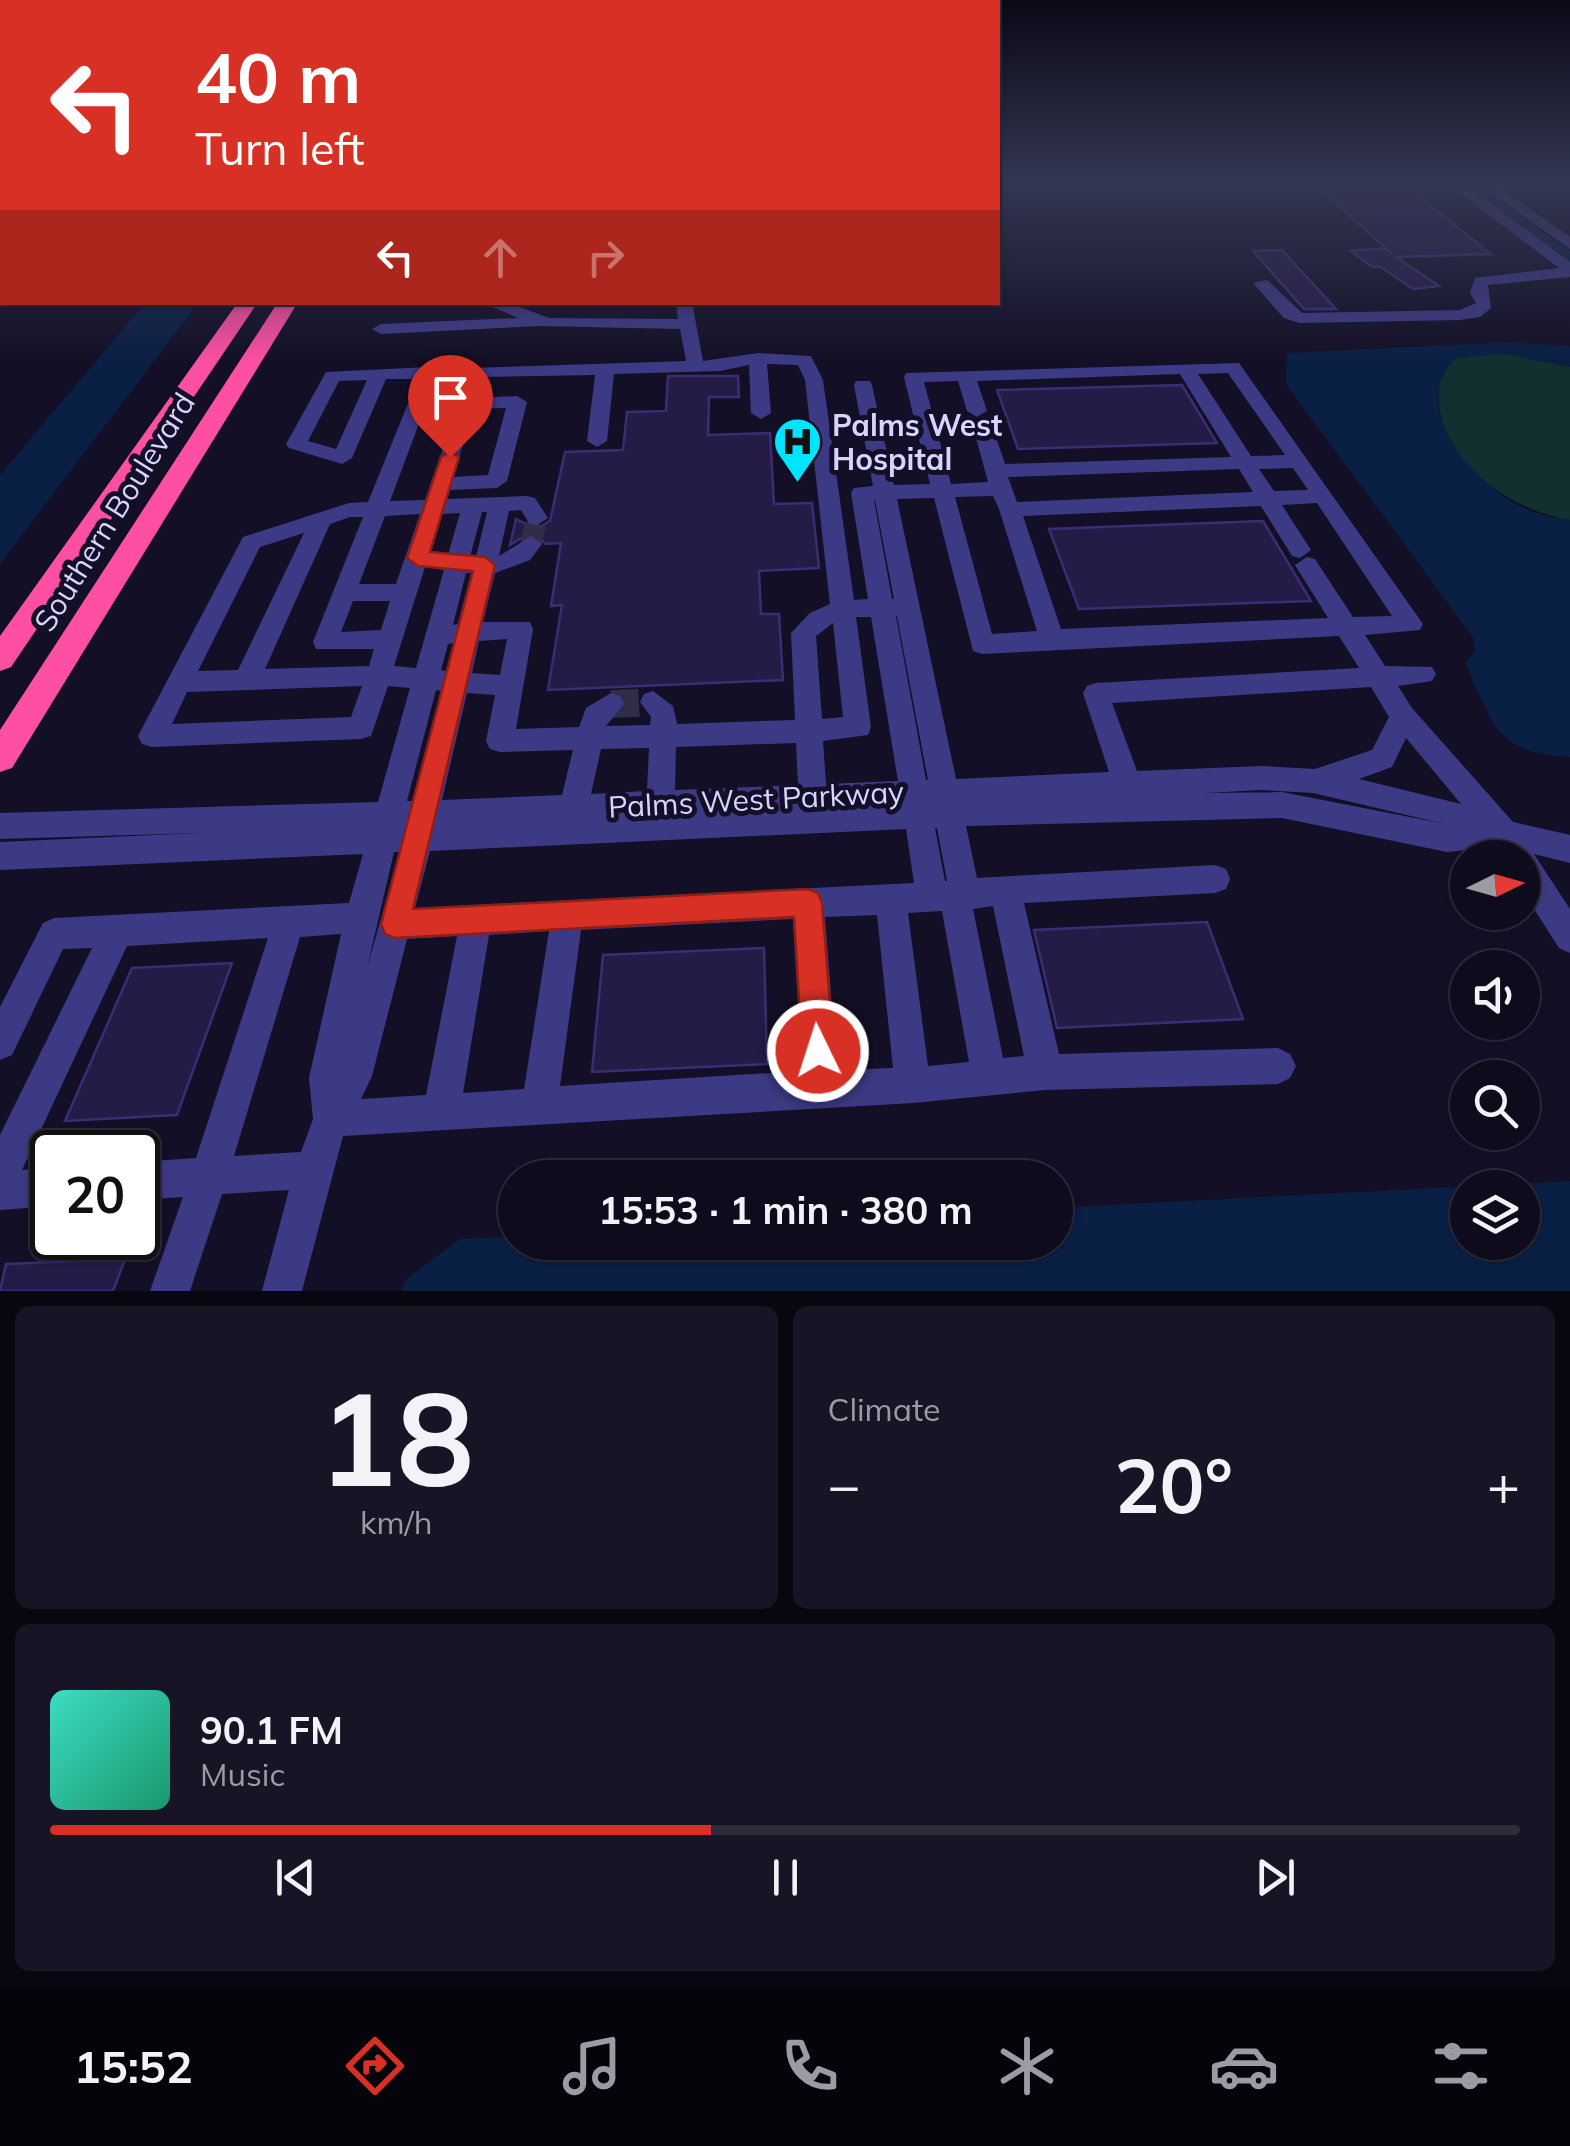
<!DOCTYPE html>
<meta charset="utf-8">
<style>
body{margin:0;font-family:Mulish,sans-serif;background:#171425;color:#f1f3f6;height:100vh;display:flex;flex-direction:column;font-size:38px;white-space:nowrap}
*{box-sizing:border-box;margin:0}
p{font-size:32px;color:#9b9ba3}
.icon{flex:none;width:55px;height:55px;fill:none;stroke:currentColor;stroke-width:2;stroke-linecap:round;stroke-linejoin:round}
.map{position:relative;height:1291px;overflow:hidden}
.details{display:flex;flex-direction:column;gap:15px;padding:15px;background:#08060f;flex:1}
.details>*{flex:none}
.banner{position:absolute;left:0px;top:0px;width:1000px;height:305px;box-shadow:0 2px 8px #0004,0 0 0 2px #2e2b3b;background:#d93025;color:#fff;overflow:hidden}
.needle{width:65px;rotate:85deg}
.fabs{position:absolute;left:1450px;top:840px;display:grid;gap:20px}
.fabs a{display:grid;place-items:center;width:90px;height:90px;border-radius:50%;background:#0e0b1c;box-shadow:0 2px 8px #0004,0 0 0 2px #2e2b3b;font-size:50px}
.speed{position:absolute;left:30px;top:1130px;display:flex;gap:20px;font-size:50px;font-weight:700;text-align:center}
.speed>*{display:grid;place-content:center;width:130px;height:130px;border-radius:50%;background:#0e0b1c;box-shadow:0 2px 8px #0004,0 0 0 2px #2e2b3b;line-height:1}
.speed .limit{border:5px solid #111;border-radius:15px;background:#fff;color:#111}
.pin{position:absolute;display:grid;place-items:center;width:85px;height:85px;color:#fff;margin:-102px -42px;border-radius:50% 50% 50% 0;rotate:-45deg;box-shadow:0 0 10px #0007}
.pin .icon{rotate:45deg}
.me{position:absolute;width:110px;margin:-55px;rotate:356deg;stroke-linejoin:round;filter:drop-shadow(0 0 8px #0008)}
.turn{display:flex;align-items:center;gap:35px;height:210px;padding:0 30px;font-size:45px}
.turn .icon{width:130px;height:130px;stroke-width:2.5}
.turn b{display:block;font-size:70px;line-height:85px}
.lanes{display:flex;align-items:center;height:95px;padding:0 30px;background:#0003;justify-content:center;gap:50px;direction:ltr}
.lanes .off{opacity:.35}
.big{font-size:75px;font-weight:700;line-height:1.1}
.details .tile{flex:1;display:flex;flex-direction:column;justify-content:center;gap:15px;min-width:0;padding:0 35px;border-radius:15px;background:#171425}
.details .dial{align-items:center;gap:0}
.dial b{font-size:130px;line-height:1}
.song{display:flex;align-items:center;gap:30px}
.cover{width:120px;height:120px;border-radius:15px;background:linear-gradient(135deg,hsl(170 70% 55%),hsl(160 70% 35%))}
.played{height:10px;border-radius:5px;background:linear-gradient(90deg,#d93025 45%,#2e2b3b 45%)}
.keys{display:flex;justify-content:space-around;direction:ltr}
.heat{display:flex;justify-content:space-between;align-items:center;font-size:55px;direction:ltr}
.details .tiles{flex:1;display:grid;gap:15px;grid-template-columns:1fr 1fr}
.tile:last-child{grid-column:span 2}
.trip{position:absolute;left:498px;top:1160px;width:575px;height:100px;border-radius:50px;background:#0e0b1c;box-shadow:0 2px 8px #0004,0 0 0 2px #2e2b3b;font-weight:700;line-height:100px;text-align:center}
.tab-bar{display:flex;height:160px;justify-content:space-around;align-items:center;background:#06040b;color:#9b9ba3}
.tab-bar .icon{width:70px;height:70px}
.tab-bar .active{color:#d93025}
.tab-bar b{font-size:45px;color:#f1f3f6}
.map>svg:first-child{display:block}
</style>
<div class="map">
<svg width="1570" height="1291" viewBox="0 0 1570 1291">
<rect width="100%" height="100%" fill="#130f26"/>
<path fill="#12302f" d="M 1505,354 L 1570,367 L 1570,520 C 1509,510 1433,459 1439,389 C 1440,376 1445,362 1458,358 C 1472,353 1490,354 1505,354 Z"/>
<path fill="#0a1f44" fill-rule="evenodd" d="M 145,303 L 198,303 L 0,564 L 0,475 Z
M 1510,342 L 1570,346 L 1570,367 L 1505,354 L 1456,358 C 1404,407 1476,486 1524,508 C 1538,515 1554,518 1570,520 L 1570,757 C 1493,753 1493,722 1465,663 L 1475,651 L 1473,637 L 1286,384 L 1287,353 Z
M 1570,1181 L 1570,1291 L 402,1291 L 405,1280 L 460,1239 L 515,1236 L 515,1242 L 1055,1242 L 1055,1208 ZM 1468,1188 L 1522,1188 L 1522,1242 L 1468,1242 Z"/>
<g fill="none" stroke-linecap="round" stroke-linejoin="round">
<path fill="#0a1f44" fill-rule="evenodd" d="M 1462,183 L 1475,183 L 1570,252 L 1570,262 Z"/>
</g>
<path fill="#241b47" stroke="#3b2d73" stroke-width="2.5" d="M 1411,190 L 1491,254 L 1396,257 L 1439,286 L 1413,289 L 1381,267 L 1372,267 L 1351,251 L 1384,248 L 1392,254 L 1324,192 Z
M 1282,250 L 1336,309 L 1304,309 L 1253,251 Z
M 668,376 L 738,376 L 739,397 L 709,397 L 708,435 L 770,433 L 774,504 L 812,503 L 819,568 L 759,571 L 761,614 L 779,614 L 783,680 L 548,690 L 562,605 L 551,606 L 561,543 L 546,544 L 531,532 L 510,545 L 516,519 L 536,529 L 550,521 L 565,452 L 623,450 L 627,412 L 666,411 Z
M 1182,385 L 1217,443 L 1018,449 L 997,390 Z
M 1263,521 L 1311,601 L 1079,609 L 1049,529 Z
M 1207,922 L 1243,1019 L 1057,1028 L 1034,930 Z
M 764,948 L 767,1064 L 592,1072 L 603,955 Z
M 232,963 L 177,1115 L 65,1121 L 132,968 Z
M 125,1259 L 113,1291 L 0,1291 L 6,1264 Z"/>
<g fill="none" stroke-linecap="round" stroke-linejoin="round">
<path stroke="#312d47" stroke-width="21" stroke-dasharray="21 10" stroke-linecap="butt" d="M 531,544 L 537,518"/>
<path stroke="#312d47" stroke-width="28" stroke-dasharray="28 14" stroke-linecap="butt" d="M 611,704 L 653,702"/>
<path fill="#3d3a85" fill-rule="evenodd" d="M 1447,183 L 1463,183 L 1570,262 L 1570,277 L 1488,285 L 1491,308 L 1480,317 L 1460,320 L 1299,323 L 1284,318 L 1253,283 L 1267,280 L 1302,313 L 1460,310 L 1476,303 L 1470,293 L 1475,278 L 1559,268 Z
M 1477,183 L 1493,183 L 1570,237 L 1570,249 Z
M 481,302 L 506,302 L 549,318 L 678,319 L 676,302 L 692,302 L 703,361 L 758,353 L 811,356 L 823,380 L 854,600 L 868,599 L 851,493 L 854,488 L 873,486 L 854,385 L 856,381 L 870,381 L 872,385 L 894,485 L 930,484 L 904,377 L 906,373 L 1239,363 L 1423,624 L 1420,630 L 1365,635 L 1385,666 L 1432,667 L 1436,674 L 1432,681 L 1398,686 L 1412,708 L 1513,822 L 1570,835 L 1570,863 L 1534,854 L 1570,909 L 1570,953 L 1559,948 L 1522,890 L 1522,858 L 1503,858 L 1496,847 L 1447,852 L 1282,818 L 966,826 L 977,878 L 1215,865 L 1226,869 L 1230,879 L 1226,889 L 1215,893 L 1024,903 L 1059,1054 L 1278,1048 L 1290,1054 L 1296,1066 L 1290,1078 L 1278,1084 L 1045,1090 L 913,1103 L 343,1136 L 302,1291 L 262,1291 L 289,1190 L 222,1194 L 190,1291 L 150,1291 L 183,1197 L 138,1200 L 138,1162 L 196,1158 L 268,938 L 127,946 L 22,1170 L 52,1168 L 52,1206 L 0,1210 L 0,1135 L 92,948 L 63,949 L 12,1055 L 0,1060 L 0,1007 L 43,923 L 54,918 L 349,903 L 363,854 L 0,870 L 0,842 L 199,833 L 0,839 L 0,813 L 378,802 L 410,688 L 388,686 L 371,736 L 361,739 L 152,747 L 142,744 L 138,736 L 243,537 L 349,503 L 368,502 L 418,379 L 386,379 L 352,458 L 342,464 L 289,448 L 286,444 L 326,372 L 429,367 L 438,373 L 390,501 L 425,500 L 471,368 L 686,361 L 680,329 L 539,326 L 381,334 L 372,329 L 381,324 L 518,318 ZM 767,364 L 798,365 L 805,380 L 830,604 L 810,613 L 791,633 L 795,720 L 677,724 L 673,706 L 653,691 L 644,694 L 640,702 L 651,717 L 650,725 L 606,726 L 624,704 L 620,696 L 611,693 L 586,708 L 579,727 L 516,729 L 533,629 L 530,622 L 483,622 L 495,573 L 530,560 L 542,544 L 531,536 L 499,556 L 509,511 L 521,510 L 529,523 L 537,525 L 548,518 L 535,498 L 527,496 L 446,499 L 449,490 L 497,488 L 507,481 L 527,402 L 517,396 L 478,398 L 484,377 L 595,375 L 587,441 L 597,447 L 607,441 L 614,374 L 720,371 L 749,365 L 751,413 L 761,419 L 771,413 ZM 1228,373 L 1285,455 L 1251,456 L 1198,374 ZM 1180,374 L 1231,457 L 1005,464 L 995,434 L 985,428 L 975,434 L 988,482 L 951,484 L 924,382 L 958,381 L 967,411 L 977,417 L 987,411 L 977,381 ZM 367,380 L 336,449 L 308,441 L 339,381 ZM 506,408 L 488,475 L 453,477 L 474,409 ZM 1293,468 L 1308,490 L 1274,491 L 1259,469 ZM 1239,469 L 1253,492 L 1017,502 L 1008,477 ZM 993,496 L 999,509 L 1037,631 L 992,634 L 955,497 ZM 934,498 L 973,651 L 982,654 L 1339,636 L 1359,668 L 1096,683 L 1087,686 L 1083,693 L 1109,772 L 956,779 L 897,499 ZM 874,500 L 875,500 L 894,599 L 892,599 ZM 1317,503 L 1392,616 L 1353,617 L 1315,559 L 1307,557 L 1295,565 L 1328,618 L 1061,629 L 1023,516 L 1261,506 L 1292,556 L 1300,558 L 1311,550 L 1282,505 ZM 482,512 L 487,512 L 476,557 L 470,557 ZM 460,513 L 448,555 L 430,552 L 442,514 ZM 420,514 L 396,584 L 359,584 L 385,516 ZM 350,517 L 363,517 L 313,642 L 316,649 L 374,649 L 369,666 L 265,669 L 330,524 ZM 304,533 L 238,670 L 198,671 L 260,547 ZM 425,567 L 444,570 L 416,668 L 394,666 ZM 466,573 L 471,573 L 458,624 L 453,625 ZM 353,601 L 390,601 L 381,630 L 341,632 ZM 896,616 L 897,616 L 928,780 L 926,780 ZM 856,617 L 871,617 L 898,781 L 826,784 L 823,741 L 868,735 L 871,727 ZM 833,623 L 843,717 L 822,719 L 816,636 ZM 507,639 L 500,675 L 472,673 L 479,641 ZM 454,643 L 447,671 L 441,670 L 448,644 ZM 362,686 L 351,717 L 172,724 L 187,692 ZM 1371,687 L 1389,717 L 1372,750 L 1315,769 L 1262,766 L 1137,771 L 1112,703 ZM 436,690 L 441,691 L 413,801 L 407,801 ZM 467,693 L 495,695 L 486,741 L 490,749 L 500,752 L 573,750 L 562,795 L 442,800 ZM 1406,738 L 1461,804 L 1359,779 L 1392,767 ZM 796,743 L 798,785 L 675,790 L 676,747 ZM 649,748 L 647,791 L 591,794 L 601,749 ZM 1262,790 L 1313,793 L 1445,824 L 1282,792 L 1204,793 ZM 935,828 L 937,828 L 947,881 L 945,881 ZM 906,829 L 914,883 L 415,908 L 430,851 ZM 394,852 L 400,852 L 367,968 ZM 993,906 L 1024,1056 L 1003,1058 L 973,909 ZM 942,911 L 969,1062 L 928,1066 L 908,913 ZM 877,915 L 893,1068 L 837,1070 L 825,917 ZM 793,919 L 802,1071 L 560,1086 L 581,930 ZM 549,931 L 524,1089 L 463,1093 L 489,935 ZM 341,934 L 309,1078 L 313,1119 L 301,1152 L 234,1156 L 300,937 ZM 457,936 L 426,1095 L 361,1099 L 372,1076 L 407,939 Z"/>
<path fill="#ff4fa3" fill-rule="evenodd" d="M 238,302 L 258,302 L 11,667 L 0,671 L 0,636 Z
M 278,302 L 298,302 L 12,768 L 0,772 L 0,730 Z"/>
</g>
<linearGradient id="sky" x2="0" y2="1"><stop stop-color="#0a0815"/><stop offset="0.5" stop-color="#333752"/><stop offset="1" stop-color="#333752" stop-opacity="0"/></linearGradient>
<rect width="1570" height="364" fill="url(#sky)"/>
<path fill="#d93025" stroke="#8d1f18" stroke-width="2.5" d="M 450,451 L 459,457 L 430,552 L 485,557 L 495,565 L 413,909 L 808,889 L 818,893 L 822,903 L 834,1051 L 829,1062 L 818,1067 L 807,1062 L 802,1051 L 794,917 L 395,938 L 385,934 L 381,924 L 473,571 L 418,566 L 407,558 L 441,457 Z"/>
<defs>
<symbol id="hospital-pin" viewBox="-11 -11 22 30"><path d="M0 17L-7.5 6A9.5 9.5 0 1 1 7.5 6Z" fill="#00e5ff" stroke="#130f26"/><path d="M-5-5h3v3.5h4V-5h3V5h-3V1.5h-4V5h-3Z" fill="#111"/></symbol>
</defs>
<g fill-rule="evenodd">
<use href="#hospital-pin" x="770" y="414" width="55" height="75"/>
</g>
<g text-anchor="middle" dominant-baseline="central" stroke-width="10" stroke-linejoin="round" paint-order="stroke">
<g font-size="30" font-weight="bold" fill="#d9d4ff" stroke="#130f26" text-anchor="start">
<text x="832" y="425">Palms West<tspan x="832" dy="34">Hospital</tspan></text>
</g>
<g font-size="30" fill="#d9d4ff" stroke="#130f26">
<text transform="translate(114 512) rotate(-58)">Southern Boulevard</text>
<text transform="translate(756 799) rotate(-3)">Palms West Parkway</text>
</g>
</g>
</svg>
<div class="fabs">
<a><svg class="needle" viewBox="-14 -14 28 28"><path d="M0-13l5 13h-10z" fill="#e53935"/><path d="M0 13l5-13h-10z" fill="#9b9ba3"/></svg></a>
<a><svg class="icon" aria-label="sound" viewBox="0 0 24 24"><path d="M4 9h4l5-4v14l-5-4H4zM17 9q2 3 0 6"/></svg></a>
<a><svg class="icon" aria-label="search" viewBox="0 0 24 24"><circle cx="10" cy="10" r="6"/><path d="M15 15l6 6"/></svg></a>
<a><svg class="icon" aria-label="layers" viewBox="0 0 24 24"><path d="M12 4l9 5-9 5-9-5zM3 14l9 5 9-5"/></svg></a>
</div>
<div class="speed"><div class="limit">20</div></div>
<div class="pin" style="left:450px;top:457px;background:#d93025"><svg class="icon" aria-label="arrive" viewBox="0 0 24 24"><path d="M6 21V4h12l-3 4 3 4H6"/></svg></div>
<svg class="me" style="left:818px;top:1051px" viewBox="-20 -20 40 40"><circle r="17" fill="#d93025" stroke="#fff" stroke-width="3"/><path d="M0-11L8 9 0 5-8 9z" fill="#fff"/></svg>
<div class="trip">15:53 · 1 min · 380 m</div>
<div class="banner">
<div class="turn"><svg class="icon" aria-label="left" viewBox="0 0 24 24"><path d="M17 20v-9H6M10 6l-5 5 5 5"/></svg><div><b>40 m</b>Turn left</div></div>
<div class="lanes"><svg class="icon" aria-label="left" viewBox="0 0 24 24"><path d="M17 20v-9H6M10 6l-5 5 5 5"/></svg><svg class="icon off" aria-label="ahead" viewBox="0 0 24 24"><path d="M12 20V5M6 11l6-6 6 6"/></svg><svg class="icon off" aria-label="right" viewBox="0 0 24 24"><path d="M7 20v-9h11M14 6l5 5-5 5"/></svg></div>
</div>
</div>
<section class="details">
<div class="tiles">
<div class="tile dial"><b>18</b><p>km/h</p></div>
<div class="tile"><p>Climate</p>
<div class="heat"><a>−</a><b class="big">20°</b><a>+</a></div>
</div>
<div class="tile">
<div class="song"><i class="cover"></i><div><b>90.1 FM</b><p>Music</p></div></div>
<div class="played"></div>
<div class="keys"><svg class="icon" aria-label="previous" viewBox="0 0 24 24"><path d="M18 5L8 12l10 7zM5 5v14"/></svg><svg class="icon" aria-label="pause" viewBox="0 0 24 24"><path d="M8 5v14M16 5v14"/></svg><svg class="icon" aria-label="next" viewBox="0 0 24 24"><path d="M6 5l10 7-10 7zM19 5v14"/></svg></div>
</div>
</div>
</section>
<nav class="tab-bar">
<b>15:52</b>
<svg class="icon active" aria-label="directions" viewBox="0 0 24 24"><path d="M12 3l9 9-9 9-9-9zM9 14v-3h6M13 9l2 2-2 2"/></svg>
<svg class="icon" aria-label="music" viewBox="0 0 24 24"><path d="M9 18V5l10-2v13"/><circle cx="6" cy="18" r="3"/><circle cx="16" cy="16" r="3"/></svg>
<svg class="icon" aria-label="phone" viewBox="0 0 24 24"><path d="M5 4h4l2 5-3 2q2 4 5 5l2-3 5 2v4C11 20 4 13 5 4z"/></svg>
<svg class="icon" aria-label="climate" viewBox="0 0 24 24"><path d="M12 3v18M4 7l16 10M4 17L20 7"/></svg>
<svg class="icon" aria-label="car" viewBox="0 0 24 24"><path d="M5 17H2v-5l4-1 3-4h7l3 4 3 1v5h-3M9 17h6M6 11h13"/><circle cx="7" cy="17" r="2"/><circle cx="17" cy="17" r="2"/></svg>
<svg class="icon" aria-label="filters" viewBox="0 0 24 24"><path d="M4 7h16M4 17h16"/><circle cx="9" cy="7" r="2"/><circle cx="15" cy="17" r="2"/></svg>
</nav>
